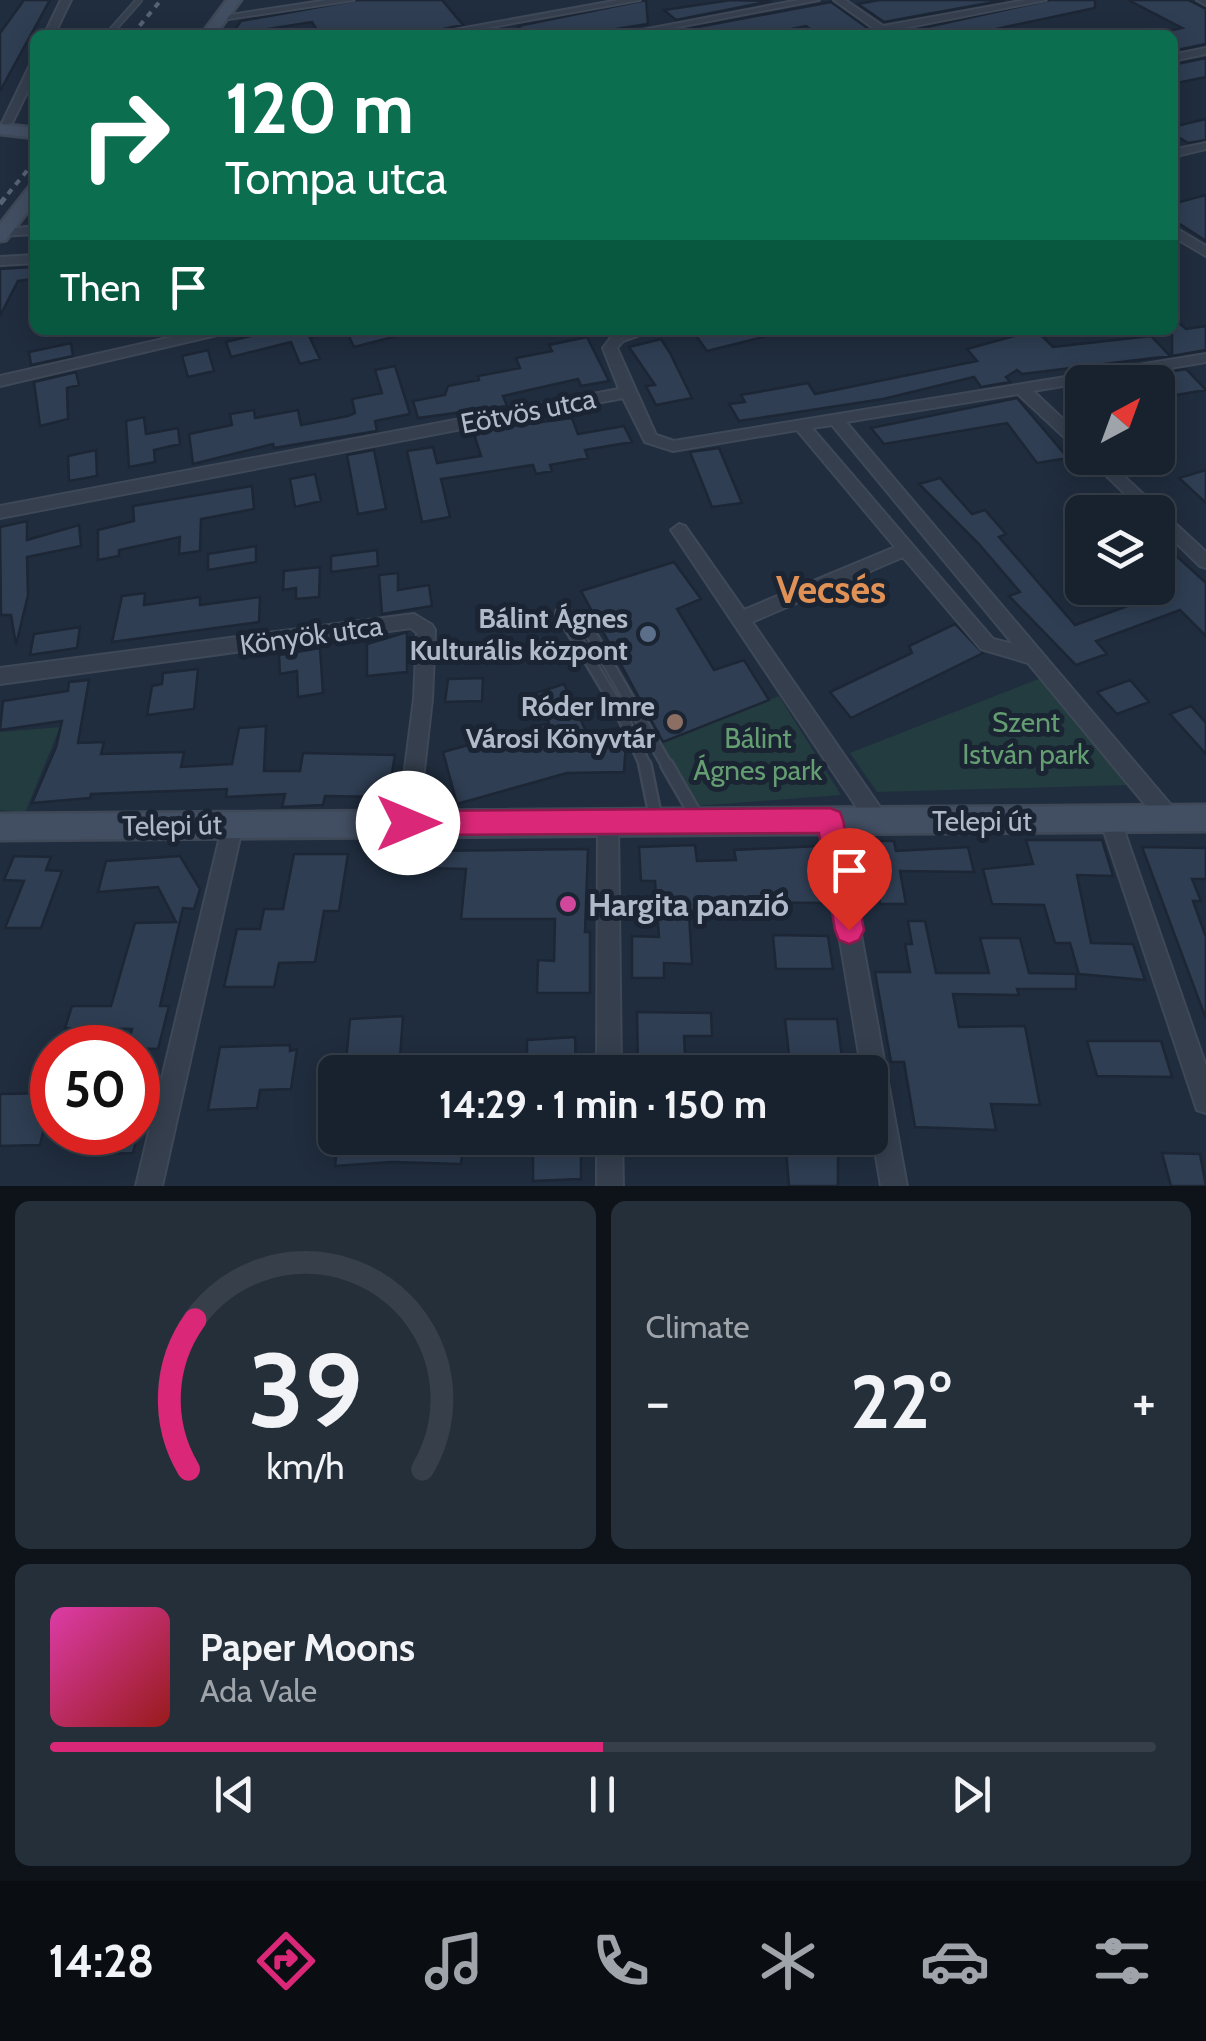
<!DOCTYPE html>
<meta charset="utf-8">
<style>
body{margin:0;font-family:Cabin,sans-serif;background:#252f3a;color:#f1f3f6;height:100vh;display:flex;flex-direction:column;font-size:38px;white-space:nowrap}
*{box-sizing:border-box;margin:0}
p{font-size:32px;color:#9fa4aa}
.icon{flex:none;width:55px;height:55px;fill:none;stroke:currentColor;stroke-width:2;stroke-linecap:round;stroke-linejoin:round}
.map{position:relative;height:1186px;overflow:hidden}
.drawer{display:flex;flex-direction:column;gap:15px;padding:15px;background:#0d1319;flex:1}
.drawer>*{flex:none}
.banner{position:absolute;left:30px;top:30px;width:1148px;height:305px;border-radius:15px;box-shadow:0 5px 25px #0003,0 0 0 2px #363f4a;background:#0b6e4f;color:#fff;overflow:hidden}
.needle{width:65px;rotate:41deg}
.tools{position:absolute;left:1065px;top:365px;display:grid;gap:20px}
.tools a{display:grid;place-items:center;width:110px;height:110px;border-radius:15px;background:#18222e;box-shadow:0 5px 25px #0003,0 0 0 2px #363f4a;font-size:50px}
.speed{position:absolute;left:30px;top:1025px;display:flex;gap:20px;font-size:50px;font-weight:700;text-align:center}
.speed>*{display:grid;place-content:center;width:130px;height:130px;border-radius:50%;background:#18222e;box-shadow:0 5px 25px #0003,0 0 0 2px #363f4a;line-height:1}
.speed .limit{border:15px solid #d22;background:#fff;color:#111}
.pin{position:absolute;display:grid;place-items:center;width:85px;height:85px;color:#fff;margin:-102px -42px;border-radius:50% 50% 50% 0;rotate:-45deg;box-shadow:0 0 10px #0007}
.pin .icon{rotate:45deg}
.me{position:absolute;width:110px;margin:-55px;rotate:90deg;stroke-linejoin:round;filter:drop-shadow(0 0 8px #0008)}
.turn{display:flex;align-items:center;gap:35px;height:210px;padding:0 30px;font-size:45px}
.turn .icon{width:130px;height:130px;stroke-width:2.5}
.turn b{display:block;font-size:70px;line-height:85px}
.then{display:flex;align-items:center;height:95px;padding:0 30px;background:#0003;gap:20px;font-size:38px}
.big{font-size:75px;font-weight:700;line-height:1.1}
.drawer .tile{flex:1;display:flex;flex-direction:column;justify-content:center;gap:15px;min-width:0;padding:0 35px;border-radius:15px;background:#252f3a}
.drawer .dial{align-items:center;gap:0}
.dial svg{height:260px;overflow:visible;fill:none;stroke:#363f4a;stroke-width:7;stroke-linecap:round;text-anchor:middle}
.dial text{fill:#f1f3f6;stroke:none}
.song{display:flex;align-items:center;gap:30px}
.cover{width:120px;height:120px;border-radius:15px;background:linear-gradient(135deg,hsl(320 70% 55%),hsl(0 70% 35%))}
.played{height:10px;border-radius:5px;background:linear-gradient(90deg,#db2777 50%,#363f4a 50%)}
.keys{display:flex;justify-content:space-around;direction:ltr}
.heat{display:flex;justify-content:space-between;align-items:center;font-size:55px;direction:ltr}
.drawer .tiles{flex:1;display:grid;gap:15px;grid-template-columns:1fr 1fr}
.tile:last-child{grid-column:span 2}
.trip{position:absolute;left:318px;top:1055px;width:570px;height:100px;border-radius:15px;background:#18222e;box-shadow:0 5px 25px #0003,0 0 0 2px #363f4a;font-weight:700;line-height:100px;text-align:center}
.menu{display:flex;height:160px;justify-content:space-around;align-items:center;background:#0a0e12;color:#9fa4aa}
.menu .icon{width:70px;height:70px}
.menu .on{color:#db2777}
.menu b{font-size:45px;color:#f1f3f6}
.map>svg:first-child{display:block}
</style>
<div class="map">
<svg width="1206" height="1186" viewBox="0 0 1206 1186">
<rect width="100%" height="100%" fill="#202d3e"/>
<path fill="#233c3f" d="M 1041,678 L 1129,785 L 877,792 L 850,753 Z
M 779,696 L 841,795 L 683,807 L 659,744 Z
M 60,727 L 25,813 L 0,810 L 0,732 Z"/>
<path fill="#2f3e53" stroke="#1c2635" stroke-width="2.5" d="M 24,0 L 50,0 L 0,91 L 0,33 Z
M 358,0 L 442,0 L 463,25 L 413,35 L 320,35 L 312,22 L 231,35 L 241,21 Z
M 646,0 L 648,24 L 577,35 L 526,35 L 518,26 Z
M 731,0 L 772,1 L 676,20 L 664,10 Z
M 879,0 L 1005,0 L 884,22 L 858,4 Z
M 1050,0 L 1095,0 L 1095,8 L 968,35 L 915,35 L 909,31 Z
M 1128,0 L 1188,0 L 1206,9 L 1206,44 L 1172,51 L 1172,30 L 1182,28 Z
M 831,2 L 876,34 L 818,35 L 806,26 L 762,35 L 693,34 L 687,29 Z
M 1206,58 L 1206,77 L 1172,84 L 1172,65 Z
M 1206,119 L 1206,140 L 1188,143 L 1172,133 L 1172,127 Z
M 1206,195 L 1206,241 L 1172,219 L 1172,204 Z
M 32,267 L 33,279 L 18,281 L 0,316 L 0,269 Z
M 1172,317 L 1186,329 L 1206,326 L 1206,350 L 1172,356 Z
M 275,330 L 316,330 L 317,336 L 310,338 L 320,359 L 300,364 L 291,342 L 231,357 L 226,342 Z
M 346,330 L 396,330 L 397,336 L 354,347 Z
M 692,330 L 767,330 L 767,336 L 707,351 Z
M 1036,330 L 1053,347 L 1151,336 L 1170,356 L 1022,374 L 1017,370 L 1006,377 L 1010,382 L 981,387 L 974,377 L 883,399 L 739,421 L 729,404 L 745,402 L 741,395 L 808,383 L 815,394 L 977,361 L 967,349 Z
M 587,337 L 609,381 L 581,386 L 578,379 L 503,396 L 507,406 L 418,418 L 413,401 L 445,395 L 448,386 L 479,380 L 478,376 L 520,368 L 516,358 L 552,351 L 549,345 Z
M 661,339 L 670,353 L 692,398 L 656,405 L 646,386 L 655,385 L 629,347 Z
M 71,343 L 73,356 L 31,365 L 29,352 Z
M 208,350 L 214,371 L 188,377 L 182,356 Z
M 395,366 L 410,414 L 375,421 L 377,431 L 274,448 L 273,444 L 193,464 L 189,434 L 232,425 L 230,414 L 254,410 L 255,418 L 298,410 L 301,425 L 348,416 L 355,413 L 352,399 L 382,393 L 375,370 Z
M 1186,369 L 1206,390 L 1158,398 L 1158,382 L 1128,379 Z
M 76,372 L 79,385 L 67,388 L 68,419 L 40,426 L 34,382 Z
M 1017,398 L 1068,458 L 1037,463 L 1007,423 L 884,444 L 871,428 Z
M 144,417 L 146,434 L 178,428 L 180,444 L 154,450 L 155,462 L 129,467 L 126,421 Z
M 572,418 L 578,434 L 624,426 L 632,442 L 585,450 L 588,458 L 550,465 L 552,471 L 536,474 L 533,465 L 441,479 L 450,517 L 422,522 L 407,451 L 433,447 L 437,463 L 481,456 L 473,431 Z
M 719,448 L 742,503 L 712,507 L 690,452 Z
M 96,450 L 97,476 L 69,481 L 68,456 Z
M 374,450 L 386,509 L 358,514 L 347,455 Z
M 1206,470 L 1206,503 L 1179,478 Z
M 315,474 L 321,501 L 295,507 L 290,479 Z
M 940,478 L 972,514 L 985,510 L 1006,534 L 999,537 L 1075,625 L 1158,595 L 1158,539 L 1206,583 L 1206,636 L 1180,610 L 1096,641 L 1107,654 L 1076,665 L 1009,596 L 1020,592 L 978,543 L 919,484 Z
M 252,486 L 254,509 L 201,519 L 200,551 L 179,554 L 180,537 L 119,550 L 119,556 L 98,560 L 98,530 L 134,521 L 133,506 Z
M 27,521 L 27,540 L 79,525 L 81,546 L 27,557 L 28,595 L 16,645 L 11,615 L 1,615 L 0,527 Z
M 256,546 L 256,562 L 208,570 L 208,554 Z
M 377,550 L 378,566 L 331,572 L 331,556 Z
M 674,562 L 701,599 L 677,609 L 714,670 L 744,660 L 769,700 L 663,742 L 581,591 Z
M 320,567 L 319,597 L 296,599 L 296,588 L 283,590 L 284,571 Z
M 398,573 L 398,590 L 429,585 L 432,606 L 382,614 L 379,575 Z
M 145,593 L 144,605 L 200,597 L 200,605 L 260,597 L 259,622 L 112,642 L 122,596 Z
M 955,624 L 983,653 L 851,718 L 830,692 L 912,653 L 909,646 Z
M 80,627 L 77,648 L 30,655 L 34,634 Z
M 407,632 L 407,672 L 367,676 L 367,644 Z
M 320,648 L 323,693 L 298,697 L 297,671 L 280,674 L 279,655 Z
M 198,669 L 194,709 L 147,715 L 152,686 L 162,684 L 163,673 Z
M 483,678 L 482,701 L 445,702 L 448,679 Z
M 89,680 L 78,743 L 104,742 L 101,754 L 184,752 L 181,767 L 232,764 L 239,728 L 266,726 L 264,771 L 300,771 L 303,753 L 395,755 L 388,797 L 325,796 L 323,805 L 282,807 L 285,794 L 226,797 L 227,789 L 91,794 L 90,798 L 32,803 L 56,747 L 62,721 L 0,730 L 3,701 L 68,691 L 69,682 Z
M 1130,680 L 1149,702 L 1117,714 L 1097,692 Z
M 564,684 L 587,733 L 619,728 L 626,742 L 624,772 L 567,773 L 457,804 L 443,752 L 549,723 L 536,693 Z
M 1191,706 L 1206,723 L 1206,754 L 1170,714 Z
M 1026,840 L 1102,840 L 1113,876 L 1077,875 L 1091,943 L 1133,944 L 1145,980 L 1079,974 L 1070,943 L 1055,943 L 1044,905 L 992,904 L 983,869 L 1033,864 Z
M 855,841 L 894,841 L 896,851 L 968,847 L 974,872 L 900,871 L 906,904 L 880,904 L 878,889 L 863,889 Z
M 695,845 L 697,861 L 736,860 L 734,850 L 819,846 L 830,903 L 701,902 L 702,911 L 689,914 L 692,964 L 664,963 L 664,978 L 632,978 L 632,936 L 659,937 L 655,881 L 641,881 L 639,847 Z
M 1142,847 L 1206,848 L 1206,879 L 1192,879 L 1201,901 L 1193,901 L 1206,937 L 1206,1019 Z
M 588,849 L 585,932 L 590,932 L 590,993 L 537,993 L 538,960 L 554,961 L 555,919 L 461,919 L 466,869 L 423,868 L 426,851 Z
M 294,854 L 348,854 L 339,911 L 324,911 L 315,962 L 279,963 L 274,987 L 224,987 L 237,929 L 260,929 L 264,909 L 283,909 Z
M 14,856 L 51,857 L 46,870 L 62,871 L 41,928 L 5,928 L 24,881 L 4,880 Z
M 180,856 L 200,889 L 194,909 L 183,908 L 160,1006 L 169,1006 L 158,1049 L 127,1048 L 132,1029 L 65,1028 L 72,1006 L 111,1006 L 135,923 L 176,922 L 158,887 L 98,892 L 106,861 Z
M 908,921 L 925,921 L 936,973 L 989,973 L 980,938 L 1020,938 L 1029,973 L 1076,974 L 1076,989 L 1017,989 L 1019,995 L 953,994 L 959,1027 L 1025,1026 L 1040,1105 L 991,1104 L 996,1130 L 915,1127 L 904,1062 L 891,1062 L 875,972 L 910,972 L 905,944 L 912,944 Z
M 773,935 L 828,936 L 833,969 L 776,969 Z
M 637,1012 L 711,1013 L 712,1036 L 684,1036 L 686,1071 L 638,1071 Z
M 403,1016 L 399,1072 L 345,1072 L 350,1019 Z
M 785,1019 L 837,1019 L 843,1065 L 790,1065 Z
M 575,1037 L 576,1072 L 527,1072 L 527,1040 Z
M 1087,1041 L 1161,1041 L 1172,1077 L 1097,1076 Z
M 290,1045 L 290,1051 L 297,1049 L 291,1089 L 260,1090 L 257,1108 L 208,1110 L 220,1047 Z
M 52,1093 L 40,1145 L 0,1146 L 0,1094 Z
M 96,1132 L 138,1132 L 133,1153 L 91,1154 Z
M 338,1138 L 464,1138 L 461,1164 L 392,1162 L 335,1166 Z
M 533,1138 L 581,1138 L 581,1179 L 533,1181 Z
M 785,1138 L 838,1138 L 838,1186 L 789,1186 Z
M 1162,1153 L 1200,1154 L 1206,1186 L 1171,1186 Z"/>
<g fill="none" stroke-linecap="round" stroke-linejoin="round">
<defs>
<path id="lane-far2" d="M 108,35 L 139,0"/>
<path id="lane-far1" d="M 561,613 L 621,713 L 646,767
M 583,620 L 668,767"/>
<path id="lane" d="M 645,765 L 656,819
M 667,765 L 697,817"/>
<path id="street" d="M 61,0 L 71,0 L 54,35 L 44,35 Z
M 328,0 L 354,0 L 222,20 L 217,17 Z
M 619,0 L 640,0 L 448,35 L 426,35 Z
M 799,0 L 819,0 L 637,35 L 616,35 Z
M 834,0 L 845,0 L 883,26 L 1026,0 L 1046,0 L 889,31 L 892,35 L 883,35 Z
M 1197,0 L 1206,0 L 1206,5 Z
M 1206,48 L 1206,54 L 1172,61 L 1172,55 Z
M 35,62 L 35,76 L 12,123 L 3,125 L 2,123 L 30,65 Z
M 1206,143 L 1206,149 L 1172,157 L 1172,150 Z
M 35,226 L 35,234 L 0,236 L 0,230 Z
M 1172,226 L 1206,246 L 1206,256 L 1172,236 Z
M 35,255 L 35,263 L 0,265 L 0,257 Z
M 203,330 L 228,330 L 221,334 L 0,386 L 0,376 Z
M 631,330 L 653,330 L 623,341 L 617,348 L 656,435 L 674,441 L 1206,354 L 1206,362 L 1033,391 L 1082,437 L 1082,450 L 1077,449 L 1018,394 L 846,422 L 1176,811 L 1179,818 L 1176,825 L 1169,827 L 1162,825 L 1028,663 L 981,649 L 903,557 L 752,622 L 884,813 L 887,820 L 884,827 L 877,829 L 870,827 L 671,530 L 679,524 L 685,526 L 744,610 L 895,547 L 797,430 L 673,451 L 645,442 L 623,398 L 0,518 L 0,506 L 619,389 L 603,348 L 613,335 ZM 832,425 L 1013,644 L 993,639 L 812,428 Z
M 1088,458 L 1104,458 L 1206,552 L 1206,568 L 1200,566 L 1158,525 L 1158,512 L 1144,512 Z
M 414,614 L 432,625 L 435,630 L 432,699 L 418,823 L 415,830 L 408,832 L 401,830 L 398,823 L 414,699 L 417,633 L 411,628 L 0,684 L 0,668 Z
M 1110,810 L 1117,812 L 1120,819 L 1206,1066 L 1206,1113 L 1197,1110 L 1100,819 L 1103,812 Z
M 830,811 L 837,813 L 840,820 L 907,1186 L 881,1186 L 870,1120 L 870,1072 L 862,1072 L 820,820 L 823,813 Z
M 608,813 L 615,815 L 618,822 L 621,1072 L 597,1072 L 598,822 L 601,815 Z
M 233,815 L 240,817 L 243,824 L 162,1186 L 136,1186 L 223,824 L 226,817 Z
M 597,1138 L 622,1138 L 623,1186 L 597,1186 Z"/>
<path id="secondary" d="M 227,0 L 241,0 L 215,35 L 201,35 Z
M 0,124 L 35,128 L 35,138 L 0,134 Z
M 35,186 L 35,202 L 6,240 L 0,241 L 0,224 L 29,187 Z
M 1206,805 L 1206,831 L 0,840 L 0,814 Z"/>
</defs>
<use href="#lane-far2" stroke="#3e4857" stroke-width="8"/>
<use href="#lane-far1" stroke="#3e4857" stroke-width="14"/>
<use href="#lane" stroke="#3e4857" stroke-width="16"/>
<use href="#street" stroke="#3e4857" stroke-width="4"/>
<use href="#secondary" stroke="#3e4857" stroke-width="5"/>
<use href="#lane-far2" stroke="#353f4e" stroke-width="5"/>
<use href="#lane-far1" stroke="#353f4e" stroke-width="9"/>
<use href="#lane" stroke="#353f4e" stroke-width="11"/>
<use href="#street" fill="#353f4e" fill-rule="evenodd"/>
<use href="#secondary" fill="#424e62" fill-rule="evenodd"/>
<path stroke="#566376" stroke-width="4" stroke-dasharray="6 6" stroke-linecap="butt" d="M 132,35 L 161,0
M 8,194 L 35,161"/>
<path stroke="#566376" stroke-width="5" stroke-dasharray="8 8" stroke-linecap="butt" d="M 0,204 L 10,191"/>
</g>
<path fill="#db2777" stroke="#8e194d" stroke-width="2.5" d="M 830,808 L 840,812 L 843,820 L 864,930 L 859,940 L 849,944 L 839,940 L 835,930 L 819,833 L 408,835 L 398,832 L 394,823 L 398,814 L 408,811 Z"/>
<circle fill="#5c6f8a" stroke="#1a2433" stroke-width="4" cx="648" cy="634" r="10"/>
<circle fill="#8d6e63" stroke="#1a2433" stroke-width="4" cx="675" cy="722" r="10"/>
<circle fill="#d1479c" stroke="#1a2433" stroke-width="4" cx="568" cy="904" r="10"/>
<g text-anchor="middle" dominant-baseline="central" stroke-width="10" stroke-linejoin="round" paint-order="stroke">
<g font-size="28" fill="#b0baca" stroke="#1a2433">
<text transform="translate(528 411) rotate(-11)">Eötvös utca</text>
<text transform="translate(311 635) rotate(-8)">Könyök utca</text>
<text x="982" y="821">Telepi út</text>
<text transform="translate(172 825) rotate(-1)">Telepi út</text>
</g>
<g font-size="28" font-weight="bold" fill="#b0baca" stroke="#1a2433" text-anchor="end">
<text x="628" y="618">Bálint Ágnes<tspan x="628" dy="32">Kulturális központ</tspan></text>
<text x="655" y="706">Róder Imre<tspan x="655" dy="32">Városi Könyvtár</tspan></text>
</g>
<g font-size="28" fill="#659d72" stroke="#1a2433">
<text x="1026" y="722">Szent<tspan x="1026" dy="32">István park</tspan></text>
<text x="758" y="738">Bálint<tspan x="758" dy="32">Ágnes park</tspan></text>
</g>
<g font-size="32" font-weight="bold" fill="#b0baca" stroke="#1a2433" text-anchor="start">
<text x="588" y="904">Hargita panzió</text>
</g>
<g font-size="38" font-weight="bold" fill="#e09155" stroke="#1a2433">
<text x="831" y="589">Vecsés</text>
</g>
</g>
</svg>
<div class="tools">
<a><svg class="needle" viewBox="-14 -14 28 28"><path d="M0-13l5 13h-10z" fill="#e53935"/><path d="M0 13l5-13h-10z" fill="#9fa4aa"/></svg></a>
<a><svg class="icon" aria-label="layers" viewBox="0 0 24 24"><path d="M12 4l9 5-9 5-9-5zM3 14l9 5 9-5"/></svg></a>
</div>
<div class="speed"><div class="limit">50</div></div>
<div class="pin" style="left:849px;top:930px;background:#d93025"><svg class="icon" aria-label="arrive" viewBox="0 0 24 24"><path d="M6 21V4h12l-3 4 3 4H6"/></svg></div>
<svg class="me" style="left:408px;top:823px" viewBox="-20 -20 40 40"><circle r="19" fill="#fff"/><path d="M0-13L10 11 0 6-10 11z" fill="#db2777"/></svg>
<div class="trip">14:29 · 1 min · 150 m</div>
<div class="banner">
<div class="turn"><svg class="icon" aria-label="right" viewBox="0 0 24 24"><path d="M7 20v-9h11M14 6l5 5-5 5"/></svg><div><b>120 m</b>Tompa utca</div></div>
<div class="then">Then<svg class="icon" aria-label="arrive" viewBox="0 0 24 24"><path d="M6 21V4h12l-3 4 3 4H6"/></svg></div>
</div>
</div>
<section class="drawer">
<div class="tiles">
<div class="tile dial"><svg viewBox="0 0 100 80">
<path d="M14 69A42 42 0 1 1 86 69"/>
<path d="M14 69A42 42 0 0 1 16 23" stroke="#db2777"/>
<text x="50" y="56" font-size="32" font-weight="700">39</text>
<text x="50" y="72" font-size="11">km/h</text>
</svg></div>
<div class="tile"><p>Climate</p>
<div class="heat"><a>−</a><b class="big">22°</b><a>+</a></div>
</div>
<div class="tile">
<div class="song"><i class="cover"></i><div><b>Paper Moons</b><p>Ada Vale</p></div></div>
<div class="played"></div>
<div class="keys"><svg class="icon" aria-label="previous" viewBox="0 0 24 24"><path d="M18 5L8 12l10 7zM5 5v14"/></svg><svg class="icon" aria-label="pause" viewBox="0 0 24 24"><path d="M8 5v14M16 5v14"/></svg><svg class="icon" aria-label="next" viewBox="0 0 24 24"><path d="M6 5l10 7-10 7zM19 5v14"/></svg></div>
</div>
</div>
</section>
<nav class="menu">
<b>14:28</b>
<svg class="icon on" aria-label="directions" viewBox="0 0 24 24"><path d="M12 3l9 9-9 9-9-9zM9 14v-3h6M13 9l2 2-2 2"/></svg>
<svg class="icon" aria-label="music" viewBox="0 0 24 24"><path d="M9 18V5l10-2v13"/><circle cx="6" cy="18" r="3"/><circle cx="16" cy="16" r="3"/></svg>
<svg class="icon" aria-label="phone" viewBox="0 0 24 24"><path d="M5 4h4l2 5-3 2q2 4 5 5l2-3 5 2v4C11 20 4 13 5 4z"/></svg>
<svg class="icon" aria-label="climate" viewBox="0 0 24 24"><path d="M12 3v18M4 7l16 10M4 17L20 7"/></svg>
<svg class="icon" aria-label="car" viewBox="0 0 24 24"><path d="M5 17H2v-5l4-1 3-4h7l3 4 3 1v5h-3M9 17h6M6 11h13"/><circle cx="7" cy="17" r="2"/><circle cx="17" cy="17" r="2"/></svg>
<svg class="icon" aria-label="filters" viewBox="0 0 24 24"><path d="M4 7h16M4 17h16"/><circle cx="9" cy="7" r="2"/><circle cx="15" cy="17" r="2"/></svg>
</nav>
